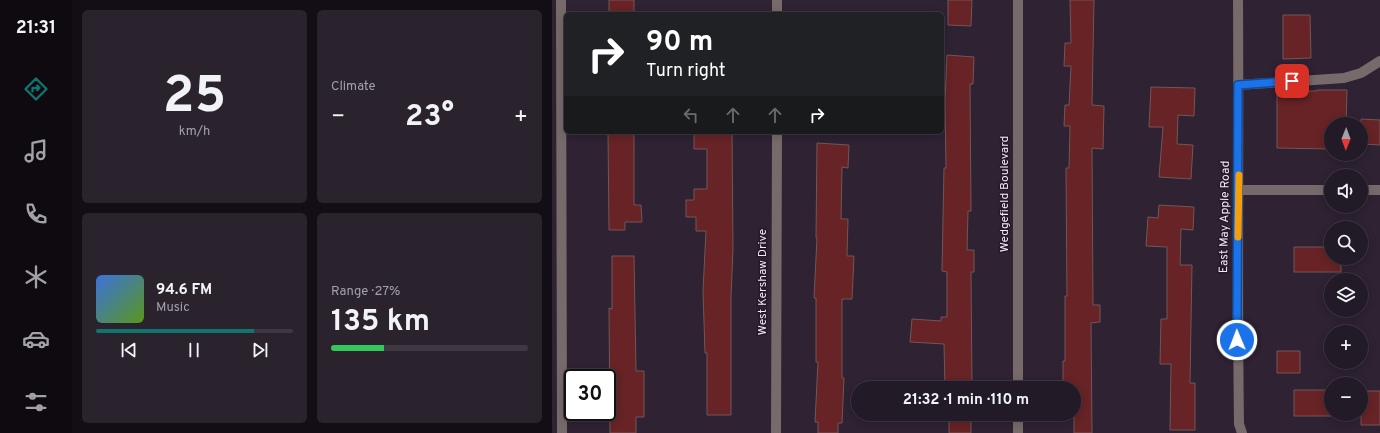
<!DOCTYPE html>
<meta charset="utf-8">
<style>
body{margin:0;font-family:Overpass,sans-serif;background:#2a232e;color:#f1f3f6;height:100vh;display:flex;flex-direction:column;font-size:15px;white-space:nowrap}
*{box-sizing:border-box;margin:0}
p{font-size:13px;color:#a2a1a7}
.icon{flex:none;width:22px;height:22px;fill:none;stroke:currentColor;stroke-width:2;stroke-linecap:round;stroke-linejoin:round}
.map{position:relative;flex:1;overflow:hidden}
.details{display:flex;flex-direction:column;gap:10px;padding:10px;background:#130e15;width:480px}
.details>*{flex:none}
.top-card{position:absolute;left:12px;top:12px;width:380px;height:122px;border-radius:6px;box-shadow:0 2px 10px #0003,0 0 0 1px #3f3843;background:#202124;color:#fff;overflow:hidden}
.needle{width:26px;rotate:181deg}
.controls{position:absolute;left:772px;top:117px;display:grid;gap:8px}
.controls a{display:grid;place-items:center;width:44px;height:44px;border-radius:50%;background:#221a26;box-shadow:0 2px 10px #0003,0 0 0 1px #3f3843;font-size:20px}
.speed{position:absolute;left:12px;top:369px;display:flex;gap:8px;font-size:20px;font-weight:700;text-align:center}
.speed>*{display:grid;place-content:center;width:52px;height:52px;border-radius:50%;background:#221a26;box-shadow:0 2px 10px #0003,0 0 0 1px #3f3843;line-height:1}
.speed .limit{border:2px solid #111;border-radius:6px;background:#fff;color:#111}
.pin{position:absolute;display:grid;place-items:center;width:34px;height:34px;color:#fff;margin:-17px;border-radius:8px;box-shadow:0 2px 6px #0006}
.me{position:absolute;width:44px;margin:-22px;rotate:359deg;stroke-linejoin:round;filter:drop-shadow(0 0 3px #0008)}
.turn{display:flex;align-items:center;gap:14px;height:84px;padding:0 16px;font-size:18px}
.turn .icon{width:52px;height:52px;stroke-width:2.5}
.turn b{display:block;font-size:28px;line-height:34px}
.lanes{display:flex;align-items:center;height:38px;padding:0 16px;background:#0003;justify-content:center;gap:20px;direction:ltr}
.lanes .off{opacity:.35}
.big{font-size:30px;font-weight:700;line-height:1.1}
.details .tile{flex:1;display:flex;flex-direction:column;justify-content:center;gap:6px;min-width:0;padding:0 14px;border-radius:6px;background:#2a232e}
.details .dial{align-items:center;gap:0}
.dial b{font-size:52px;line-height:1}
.song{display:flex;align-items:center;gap:12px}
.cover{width:48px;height:48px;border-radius:6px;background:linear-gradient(135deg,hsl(220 70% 55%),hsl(90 70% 35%))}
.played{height:4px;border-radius:2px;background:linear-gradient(90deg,#0f766e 80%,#3f3843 80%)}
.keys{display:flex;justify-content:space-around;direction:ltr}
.heat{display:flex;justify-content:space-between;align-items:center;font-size:22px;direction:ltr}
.charge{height:6px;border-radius:3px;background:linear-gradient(90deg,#34c759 27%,#3f3843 0)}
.details .tiles{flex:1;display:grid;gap:10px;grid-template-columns:repeat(2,1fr)}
.trip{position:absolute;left:299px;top:381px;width:230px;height:40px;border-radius:20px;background:#221a26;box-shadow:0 2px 10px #0003,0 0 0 1px #3f3843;font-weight:700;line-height:40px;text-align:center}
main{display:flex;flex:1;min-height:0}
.tab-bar{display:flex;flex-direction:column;width:72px;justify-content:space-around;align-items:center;background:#0e0a0f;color:#a2a1a7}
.tab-bar .icon{width:28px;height:28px}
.tab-bar .selected{color:#0f766e}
.tab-bar b{font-size:18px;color:#f1f3f6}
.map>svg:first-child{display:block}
</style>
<main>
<nav class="tab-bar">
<b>21:31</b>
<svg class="icon selected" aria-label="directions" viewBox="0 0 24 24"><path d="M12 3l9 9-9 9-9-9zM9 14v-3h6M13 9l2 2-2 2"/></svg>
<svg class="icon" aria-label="music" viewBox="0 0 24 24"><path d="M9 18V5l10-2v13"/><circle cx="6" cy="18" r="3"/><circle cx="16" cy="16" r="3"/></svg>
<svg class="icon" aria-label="phone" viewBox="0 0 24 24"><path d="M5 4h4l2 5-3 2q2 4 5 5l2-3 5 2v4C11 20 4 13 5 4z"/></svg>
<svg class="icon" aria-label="climate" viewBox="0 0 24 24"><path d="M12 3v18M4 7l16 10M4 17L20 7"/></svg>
<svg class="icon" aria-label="car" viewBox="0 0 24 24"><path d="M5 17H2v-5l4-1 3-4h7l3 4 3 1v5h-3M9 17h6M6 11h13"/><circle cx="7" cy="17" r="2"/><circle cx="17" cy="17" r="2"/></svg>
<svg class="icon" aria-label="filters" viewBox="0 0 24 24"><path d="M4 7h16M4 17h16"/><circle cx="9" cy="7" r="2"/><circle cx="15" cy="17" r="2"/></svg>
</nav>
<section class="details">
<div class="tiles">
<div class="tile dial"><b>25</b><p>km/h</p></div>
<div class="tile"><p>Climate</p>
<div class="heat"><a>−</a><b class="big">23°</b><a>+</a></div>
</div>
<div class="tile">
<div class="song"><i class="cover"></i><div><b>94.6 FM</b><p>Music</p></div></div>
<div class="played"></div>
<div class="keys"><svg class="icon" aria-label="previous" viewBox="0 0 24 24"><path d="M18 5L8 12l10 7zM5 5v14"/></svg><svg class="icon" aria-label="pause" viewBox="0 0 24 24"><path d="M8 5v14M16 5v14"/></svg><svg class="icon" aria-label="next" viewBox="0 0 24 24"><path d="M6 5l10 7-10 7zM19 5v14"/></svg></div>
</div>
<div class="tile"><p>Range · 27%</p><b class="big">135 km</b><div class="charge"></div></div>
</div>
</section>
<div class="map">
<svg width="828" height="433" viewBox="0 0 828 433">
<rect width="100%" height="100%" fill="#2e2233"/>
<path fill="#672326" stroke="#725756" d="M 57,0 L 82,0 L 82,14 L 57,14 Z
M 396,0 L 420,0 L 419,26 L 396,25 Z
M 518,0 L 542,0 L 540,105 L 552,106 L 551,149 L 540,148 L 541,305 L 548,305 L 548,322 L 539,323 L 540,433 L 522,433 L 522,388 L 518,388 L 518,384 L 511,384 L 511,361 L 513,361 L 513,296 L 515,296 L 514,168 L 517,168 L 518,126 L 512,126 L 513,105 L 517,105 L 519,66 L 512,66 L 513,43 L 519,43 Z
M 731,15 L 758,15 L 759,58 L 731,59 Z
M 395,55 L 422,57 L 421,84 L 418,84 L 419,211 L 416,211 L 415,250 L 422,250 L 422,272 L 419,272 L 420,388 L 393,388 L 392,344 L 358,342 L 360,319 L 389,321 L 389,317 L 395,317 L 395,272 L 390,271 L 392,168 L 394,168 L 393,101 Z
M 599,87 L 643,88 L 642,116 L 626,115 L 625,144 L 641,145 L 639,179 L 607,177 L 611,127 L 597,127 Z
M 765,90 L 795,90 L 794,124 L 779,124 L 779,149 L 725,148 L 725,91 L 765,91 Z
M 809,119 L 828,120 L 828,145 L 809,144 Z
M 56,132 L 82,132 L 82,205 L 89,205 L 90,222 L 73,222 L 73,230 L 57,230 Z
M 142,132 L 180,132 L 181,249 L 179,298 L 179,415 L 155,415 L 155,353 L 153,353 L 151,291 L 154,231 L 144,231 L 144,217 L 134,217 L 134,200 L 142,200 L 142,189 L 155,189 L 155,149 L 142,149 Z
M 265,143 L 297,145 L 296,168 L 290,167 L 289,219 L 296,219 L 295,256 L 302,256 L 300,299 L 290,299 L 290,378 L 292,378 L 290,423 L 286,423 L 286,433 L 266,433 L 266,422 L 263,422 L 266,362 L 264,362 L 264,298 L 262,298 L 265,238 L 264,238 Z
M 607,205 L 642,207 L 641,230 L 629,229 L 628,265 L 640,265 L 638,383 L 643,383 L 643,430 L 618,430 L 619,364 L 608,364 L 609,319 L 615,319 L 615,247 L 594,246 L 596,217 L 606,218 Z
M 742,247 L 779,247 L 779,258 L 789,258 L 789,272 L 742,272 Z
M 60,256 L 82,256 L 84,371 L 92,371 L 92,417 L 84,417 L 84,433 L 58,433 L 57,308 L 60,309 Z
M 725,351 L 748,351 L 748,373 L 725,373 Z
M 742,390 L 779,390 L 779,416 L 742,416 Z
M 809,391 L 828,391 L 828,425 L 809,425 Z
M 397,414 L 419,414 L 419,433 L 397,433 Z"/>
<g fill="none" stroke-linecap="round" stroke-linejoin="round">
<path stroke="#776a6a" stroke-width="10" d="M 686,85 L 792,78 L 809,73 L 828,61"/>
<path stroke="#776a6a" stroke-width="10" d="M 9,0 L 10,433
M 466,0 L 466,388
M 686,0 C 687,142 685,283 687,424 L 690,433
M 225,14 L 225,0
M 687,190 L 779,190
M 809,190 L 828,190
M 466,414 L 466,433
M 224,433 L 225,132"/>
</g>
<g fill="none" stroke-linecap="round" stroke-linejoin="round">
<defs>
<path id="route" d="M 685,340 L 686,85 L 740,81"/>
</defs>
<use href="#route" stroke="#114b97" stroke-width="10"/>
<use href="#route" stroke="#1a73e8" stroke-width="7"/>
<path stroke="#f59e0b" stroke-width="7" d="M 686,237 L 687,175"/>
</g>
<g text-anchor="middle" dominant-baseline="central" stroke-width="3" stroke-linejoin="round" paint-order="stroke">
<g font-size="12" fill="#f2eaf5" stroke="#241829">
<text transform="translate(453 194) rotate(-90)">Wedgefield Boulevard</text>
<text transform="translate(673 217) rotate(-89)">East May Apple Road</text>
<text transform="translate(211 282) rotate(-90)">West Kershaw Drive</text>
</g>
</g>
</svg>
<div class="controls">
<a><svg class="needle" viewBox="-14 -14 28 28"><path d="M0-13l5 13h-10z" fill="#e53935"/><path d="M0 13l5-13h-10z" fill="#a2a1a7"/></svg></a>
<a><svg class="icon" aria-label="sound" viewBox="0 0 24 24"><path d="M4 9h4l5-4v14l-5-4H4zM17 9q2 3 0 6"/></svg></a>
<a><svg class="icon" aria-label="search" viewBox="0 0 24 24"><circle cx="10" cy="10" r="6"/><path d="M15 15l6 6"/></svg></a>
<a><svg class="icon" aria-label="layers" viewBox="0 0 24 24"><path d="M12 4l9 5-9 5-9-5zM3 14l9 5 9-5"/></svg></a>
<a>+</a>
<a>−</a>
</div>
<div class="speed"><div class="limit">30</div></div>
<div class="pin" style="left:740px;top:81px;background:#d93025"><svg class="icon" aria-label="arrive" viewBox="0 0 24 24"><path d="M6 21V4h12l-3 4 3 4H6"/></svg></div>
<svg class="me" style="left:685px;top:340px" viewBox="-20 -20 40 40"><circle r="17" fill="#1a73e8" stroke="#fff" stroke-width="3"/><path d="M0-11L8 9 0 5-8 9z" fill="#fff"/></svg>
<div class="trip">21:32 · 1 min · 110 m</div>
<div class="top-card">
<div class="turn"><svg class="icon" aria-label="right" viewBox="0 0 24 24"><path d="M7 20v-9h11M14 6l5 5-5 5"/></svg><div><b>90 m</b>Turn right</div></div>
<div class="lanes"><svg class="icon off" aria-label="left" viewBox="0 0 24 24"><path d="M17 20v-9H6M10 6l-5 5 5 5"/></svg><svg class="icon off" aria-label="ahead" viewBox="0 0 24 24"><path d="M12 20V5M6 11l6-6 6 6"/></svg><svg class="icon off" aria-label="ahead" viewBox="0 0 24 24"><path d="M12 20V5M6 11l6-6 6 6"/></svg><svg class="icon" aria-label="right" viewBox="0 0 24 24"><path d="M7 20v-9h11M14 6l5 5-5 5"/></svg></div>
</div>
</div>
</main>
